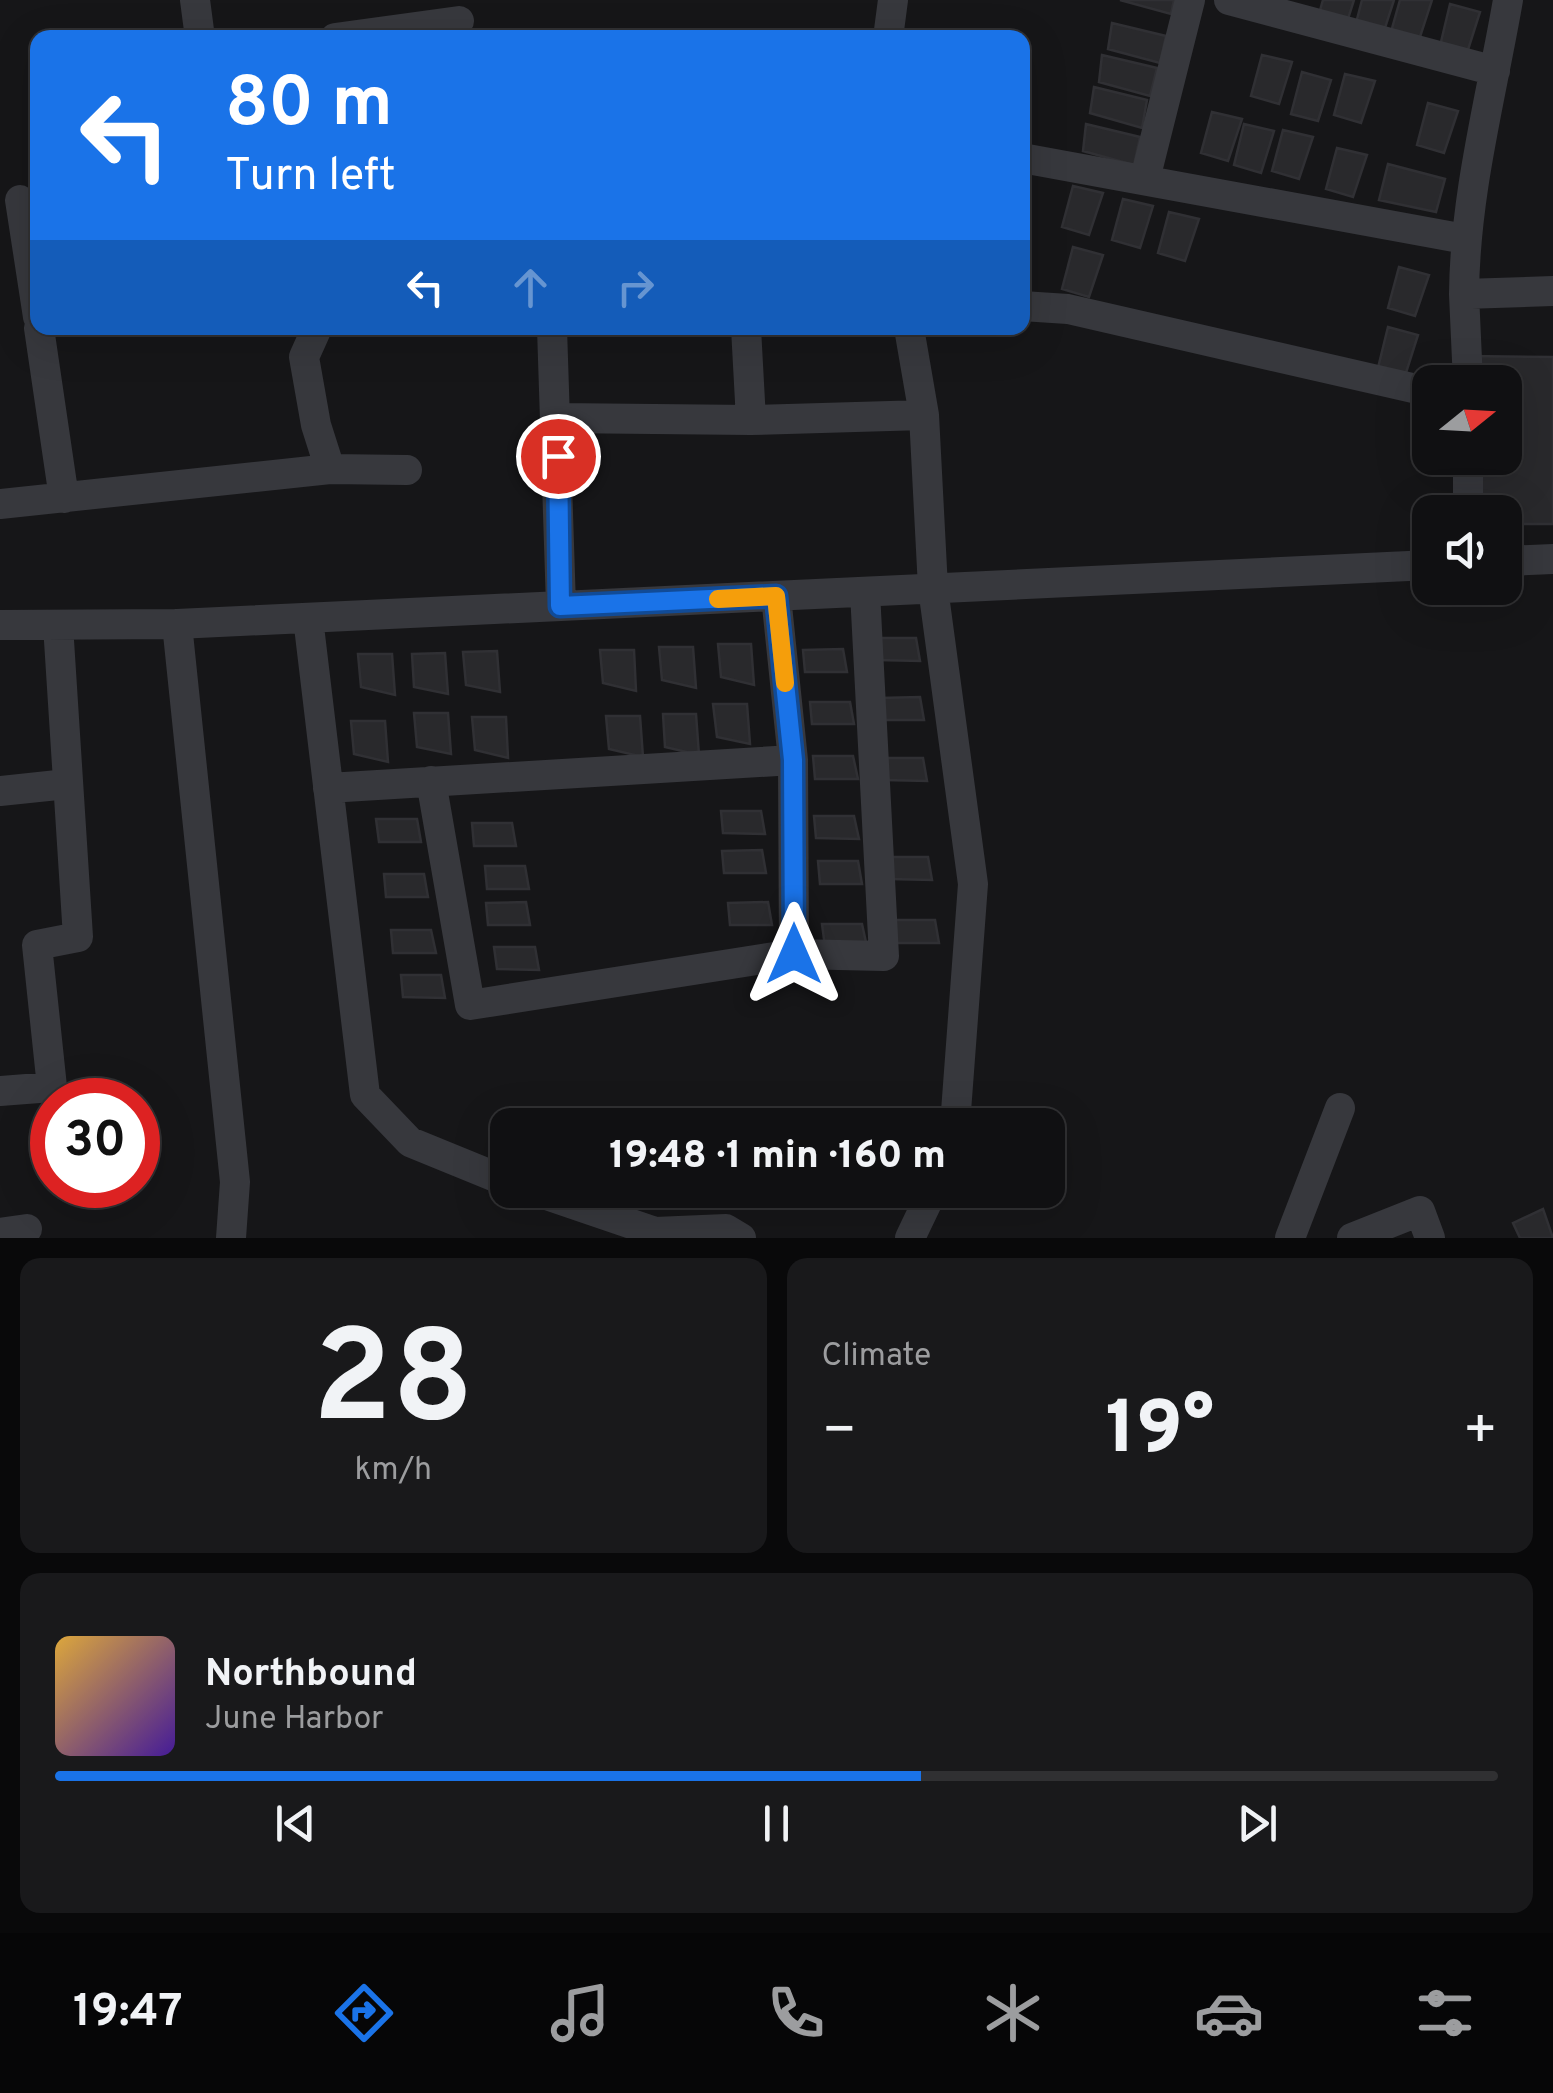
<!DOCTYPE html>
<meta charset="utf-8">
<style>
body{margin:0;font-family:Overpass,sans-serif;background:#19191b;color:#f1f3f6;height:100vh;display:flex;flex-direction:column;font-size:38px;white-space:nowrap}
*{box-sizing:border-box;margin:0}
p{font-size:32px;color:#9c9d9f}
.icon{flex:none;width:55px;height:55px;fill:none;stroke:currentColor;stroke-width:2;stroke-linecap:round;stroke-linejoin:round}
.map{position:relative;height:1238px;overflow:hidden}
.sheet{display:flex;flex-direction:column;gap:20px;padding:20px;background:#09090a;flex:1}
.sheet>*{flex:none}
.top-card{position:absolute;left:30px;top:30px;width:1000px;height:305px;border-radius:20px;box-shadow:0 10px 40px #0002,0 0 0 2px #303032;background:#1a73e8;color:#fff;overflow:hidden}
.needle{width:65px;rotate:72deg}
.buttons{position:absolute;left:1412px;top:365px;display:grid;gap:20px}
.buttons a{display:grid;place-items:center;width:110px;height:110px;border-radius:20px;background:#101012;box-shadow:0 10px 40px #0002,0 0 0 2px #303032;font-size:50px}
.speed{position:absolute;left:30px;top:1078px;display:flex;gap:20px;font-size:50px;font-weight:700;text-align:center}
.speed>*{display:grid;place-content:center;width:130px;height:130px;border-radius:50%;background:#101012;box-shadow:0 10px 40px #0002,0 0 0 2px #303032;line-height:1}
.speed .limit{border:15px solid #d22;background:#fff;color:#111}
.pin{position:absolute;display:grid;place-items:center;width:85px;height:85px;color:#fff;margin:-42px;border:5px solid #fff;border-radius:50%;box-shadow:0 2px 10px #0007}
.me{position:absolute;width:110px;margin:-55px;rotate:0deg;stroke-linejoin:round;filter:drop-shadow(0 0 8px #0008)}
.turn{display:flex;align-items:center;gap:35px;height:210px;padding:0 30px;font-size:45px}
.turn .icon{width:130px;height:130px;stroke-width:2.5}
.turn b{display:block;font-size:70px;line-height:85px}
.lanes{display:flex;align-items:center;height:95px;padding:0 30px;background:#0003;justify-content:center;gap:50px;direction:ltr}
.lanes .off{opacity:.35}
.big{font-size:75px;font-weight:800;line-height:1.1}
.sheet .widget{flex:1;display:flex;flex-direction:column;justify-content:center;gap:15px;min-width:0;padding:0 35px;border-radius:20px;background:#19191b}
.sheet .dial{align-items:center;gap:0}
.dial b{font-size:130px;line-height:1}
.song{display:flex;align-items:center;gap:30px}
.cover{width:120px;height:120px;border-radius:15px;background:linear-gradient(135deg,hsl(40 70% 55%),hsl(260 70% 35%))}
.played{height:10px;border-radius:5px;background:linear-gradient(90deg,#1a73e8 60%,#303032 60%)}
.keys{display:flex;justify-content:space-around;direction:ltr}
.heat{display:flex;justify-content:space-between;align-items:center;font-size:55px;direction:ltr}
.sheet .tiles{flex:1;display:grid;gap:20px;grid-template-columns:1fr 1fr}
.widget:last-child{grid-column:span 2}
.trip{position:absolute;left:490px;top:1108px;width:575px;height:100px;border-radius:20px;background:#101012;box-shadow:0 10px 40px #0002,0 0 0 2px #303032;font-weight:800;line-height:100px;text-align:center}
.tabs{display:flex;height:160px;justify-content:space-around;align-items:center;background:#060607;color:#9c9d9f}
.tabs .icon{width:70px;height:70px}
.tabs .active{color:#1a73e8}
.tabs b{font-size:45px;color:#f1f3f6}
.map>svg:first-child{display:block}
</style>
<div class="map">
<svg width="1553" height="1238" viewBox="0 0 1553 1238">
<rect width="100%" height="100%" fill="#161618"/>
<path fill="#29292c" stroke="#303034" stroke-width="2.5" d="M 1120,0 L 1174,0 L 1171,14 Z
M 1323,0 L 1354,0 L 1347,22 L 1319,14 Z
M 1362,0 L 1394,0 L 1383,34 L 1355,27 Z
M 1400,0 L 1432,0 L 1419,40 L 1391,32 Z
M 1450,4 L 1480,12 L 1467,53 L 1440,46 Z
M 1112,23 L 1166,36 L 1160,63 L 1108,49 Z
M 1102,55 L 1157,68 L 1150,96 L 1099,82 Z
M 1262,55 L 1292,62 L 1279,104 L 1251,96 Z
M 1302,72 L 1331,80 L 1318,121 L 1291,114 Z
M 1345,74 L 1375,81 L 1361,123 L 1334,115 Z
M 1094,87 L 1147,100 L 1142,128 L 1090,113 Z
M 1428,103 L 1458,111 L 1444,153 L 1417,145 Z
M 1212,112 L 1242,119 L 1228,161 L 1201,153 Z
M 1086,124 L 1140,137 L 1134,165 L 1083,151 Z
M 1244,124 L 1274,131 L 1261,173 L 1234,165 Z
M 1283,130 L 1313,137 L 1299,179 L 1272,171 Z
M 1337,148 L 1367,155 L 1353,197 L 1326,189 Z
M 1388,164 L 1445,179 L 1436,212 L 1379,200 Z
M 1073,186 L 1103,193 L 1089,235 L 1062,227 Z
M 1123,199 L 1153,206 L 1140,248 L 1112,240 Z
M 1169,212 L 1199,219 L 1185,261 L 1158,253 Z
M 1073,247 L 1103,255 L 1089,297 L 1062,289 Z
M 1399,267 L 1429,275 L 1415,316 L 1388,308 Z
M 1388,327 L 1418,335 L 1405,376 L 1378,368 Z
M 1468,356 L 1553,357 L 1553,524 L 1505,524 L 1505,512 L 1468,512 L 1468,458 L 1505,458 L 1505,382 L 1468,382 Z
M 876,638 L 916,638 L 920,661 L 878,660 Z
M 718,644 L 751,644 L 754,685 L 721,677 Z
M 659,647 L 693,647 L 696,688 L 662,680 Z
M 843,649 L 847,672 L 805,672 L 803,650 Z
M 600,650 L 634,650 L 636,691 L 603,683 Z
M 497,651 L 500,692 L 466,685 L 463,652 Z
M 445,653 L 448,694 L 414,687 L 412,654 Z
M 358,654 L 392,654 L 395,695 L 361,687 Z
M 920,697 L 924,720 L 882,720 L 880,698 Z
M 810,702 L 850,702 L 854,724 L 812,724 Z
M 713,704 L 747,704 L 750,744 L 717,737 Z
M 414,713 L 448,713 L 451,754 L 417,747 Z
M 663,714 L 696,714 L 699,755 L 665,747 Z
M 606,716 L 640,716 L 643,757 L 609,749 Z
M 472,717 L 506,717 L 508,758 L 475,750 Z
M 351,721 L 385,721 L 388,762 L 354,754 Z
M 813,756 L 853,756 L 858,779 L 815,779 Z
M 883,758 L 923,758 L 927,781 L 885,780 Z
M 721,811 L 761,811 L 765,834 L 723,833 Z
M 814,816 L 854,816 L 859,839 L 816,838 Z
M 376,819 L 417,819 L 421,842 L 379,842 Z
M 472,823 L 512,823 L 516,846 L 474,846 Z
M 762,850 L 766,873 L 724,873 L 722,851 Z
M 888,857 L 928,857 L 932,880 L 890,879 Z
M 818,861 L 858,861 L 862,884 L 820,884 Z
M 485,866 L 525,866 L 529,889 L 487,889 Z
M 384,874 L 424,874 L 428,897 L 386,897 Z
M 526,902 L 530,925 L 488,925 L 486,903 Z
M 768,902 L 772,925 L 730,925 L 728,903 Z
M 895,920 L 935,920 L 939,943 L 897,943 Z
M 822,924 L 862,924 L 867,947 L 825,947 Z
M 391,930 L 431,930 L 436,953 L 393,953 Z
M 494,947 L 535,947 L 539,970 L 497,969 Z
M 401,975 L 441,975 L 445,998 L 403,997 Z
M 1543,1209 L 1553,1238 L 1520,1238 L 1513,1223 Z"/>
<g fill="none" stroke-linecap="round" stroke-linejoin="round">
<path stroke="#37383d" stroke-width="30" d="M 195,0 L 200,38
M 1229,0 L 1495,71
M 335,38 L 459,21
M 888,38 L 893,0
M 1022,158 L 1465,239
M 1145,179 L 1190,0
M 20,200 L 38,317
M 1464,294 C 1465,193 1491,98 1508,0
M 1022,306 L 1068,309 L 1430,392
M 39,328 L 64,498
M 317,328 L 304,357 L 316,425 L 330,469 L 407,470
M 552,328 L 561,606
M 909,328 L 924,415 L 933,588 L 973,884 L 955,1125
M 1468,382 L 1464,294 L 1553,291
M 557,418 L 751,420 L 746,328
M 751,420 L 924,415
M 0,504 L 330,469
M 1468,512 L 1468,458
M 1505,561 L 1553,559
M 776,596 L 793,760 L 794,954 L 884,956 L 865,592
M 308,618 L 365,1095 L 410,1142 L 508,1182
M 177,624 L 235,1182 L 231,1238
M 0,625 L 177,624 L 1430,565
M 431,781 L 470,1005 L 794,954
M 328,788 L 793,760
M 0,791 L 67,784
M 0,1091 L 52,1087 L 37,945 L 78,937 L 58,625
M 532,1190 L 655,1232 L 726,1229 L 741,1238
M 0,1233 L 27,1229
M 910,1238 L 933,1190
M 1290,1238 L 1340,1108
M 1352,1238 L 1420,1211 L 1430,1238"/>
</g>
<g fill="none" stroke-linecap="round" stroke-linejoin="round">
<defs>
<path id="route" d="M 558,456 L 560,606 L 776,596 L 793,760 L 794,954"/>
</defs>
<use href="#route" stroke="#114b97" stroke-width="25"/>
<use href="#route" stroke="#1a73e8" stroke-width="18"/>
<path stroke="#f59e0b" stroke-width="18" d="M 718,599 L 776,596 L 785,683"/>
</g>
</svg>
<div class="buttons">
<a><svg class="needle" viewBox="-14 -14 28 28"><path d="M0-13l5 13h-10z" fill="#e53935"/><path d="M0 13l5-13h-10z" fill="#9c9d9f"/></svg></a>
<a><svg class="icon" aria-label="sound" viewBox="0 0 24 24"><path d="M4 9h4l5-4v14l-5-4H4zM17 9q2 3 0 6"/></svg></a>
</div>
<div class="speed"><div class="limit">30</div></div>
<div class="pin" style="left:558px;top:456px;background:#d93025"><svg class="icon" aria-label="arrive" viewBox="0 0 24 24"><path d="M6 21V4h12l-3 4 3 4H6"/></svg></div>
<svg class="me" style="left:794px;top:954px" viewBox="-20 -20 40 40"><path d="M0-17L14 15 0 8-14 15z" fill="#1a73e8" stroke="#fff" stroke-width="4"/></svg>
<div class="trip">19:48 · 1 min · 160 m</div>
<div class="top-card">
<div class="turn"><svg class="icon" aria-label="left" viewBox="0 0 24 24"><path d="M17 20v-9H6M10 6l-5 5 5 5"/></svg><div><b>80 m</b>Turn left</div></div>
<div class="lanes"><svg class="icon" aria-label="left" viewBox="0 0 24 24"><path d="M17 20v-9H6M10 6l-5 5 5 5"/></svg><svg class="icon off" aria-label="ahead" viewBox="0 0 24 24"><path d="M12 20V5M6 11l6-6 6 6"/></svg><svg class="icon off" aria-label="right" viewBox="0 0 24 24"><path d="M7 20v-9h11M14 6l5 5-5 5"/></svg></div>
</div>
</div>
<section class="sheet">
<div class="tiles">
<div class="widget dial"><b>28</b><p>km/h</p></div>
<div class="widget"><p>Climate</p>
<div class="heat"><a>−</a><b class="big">19°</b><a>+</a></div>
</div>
<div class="widget">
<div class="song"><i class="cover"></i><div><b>Northbound</b><p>June Harbor</p></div></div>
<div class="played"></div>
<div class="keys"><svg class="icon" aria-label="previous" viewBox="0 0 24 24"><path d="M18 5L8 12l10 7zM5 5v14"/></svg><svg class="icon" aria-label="pause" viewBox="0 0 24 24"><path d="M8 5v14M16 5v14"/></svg><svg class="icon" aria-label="next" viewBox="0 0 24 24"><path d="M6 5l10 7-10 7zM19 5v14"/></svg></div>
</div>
</div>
</section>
<nav class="tabs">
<b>19:47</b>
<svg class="icon active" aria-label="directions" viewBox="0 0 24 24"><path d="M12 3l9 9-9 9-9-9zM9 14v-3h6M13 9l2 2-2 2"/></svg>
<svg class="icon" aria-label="music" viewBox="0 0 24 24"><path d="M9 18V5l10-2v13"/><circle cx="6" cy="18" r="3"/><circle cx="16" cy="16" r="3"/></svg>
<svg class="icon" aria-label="phone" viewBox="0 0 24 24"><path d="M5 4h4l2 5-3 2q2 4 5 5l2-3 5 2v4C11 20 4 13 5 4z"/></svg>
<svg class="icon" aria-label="climate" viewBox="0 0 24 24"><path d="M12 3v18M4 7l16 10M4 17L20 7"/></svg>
<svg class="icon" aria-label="car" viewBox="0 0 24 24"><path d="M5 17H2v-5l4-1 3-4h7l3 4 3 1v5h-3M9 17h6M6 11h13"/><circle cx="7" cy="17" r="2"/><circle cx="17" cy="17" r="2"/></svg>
<svg class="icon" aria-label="filters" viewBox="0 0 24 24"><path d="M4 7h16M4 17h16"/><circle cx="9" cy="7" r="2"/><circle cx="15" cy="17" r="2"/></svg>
</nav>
